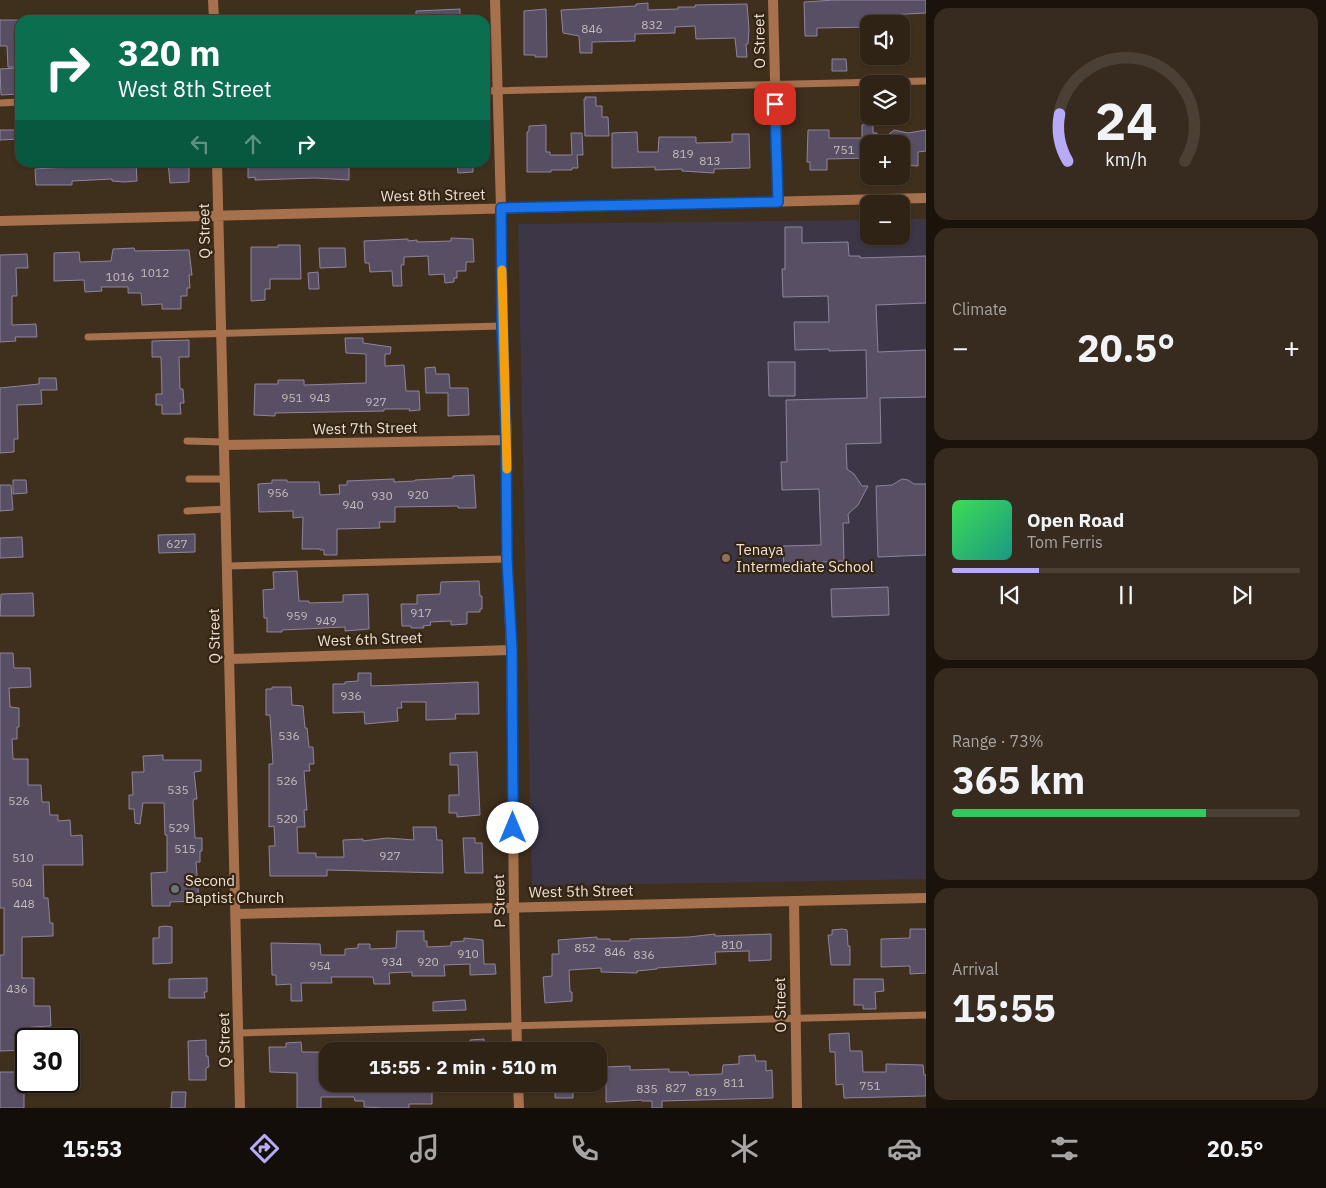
<!DOCTYPE html>
<meta charset="utf-8">
<style>
body{margin:0;font-family:"IBM Plex Sans",sans-serif;background:#372b1f;color:#f1f3f6;height:100vh;display:flex;flex-direction:column;font-size:19px;white-space:nowrap}
*{box-sizing:border-box;margin:0}
p{font-size:16px;color:#a7a4a1}
.icon{flex:none;width:28px;height:28px;fill:none;stroke:currentColor;stroke-width:2;stroke-linecap:round;stroke-linejoin:round}
.map{position:relative;flex:1;overflow:hidden}
.sheet{display:flex;flex-direction:column;gap:8px;padding:8px;background:#1a130c;width:400px}
.sheet>*{flex:none}
.hud{position:absolute;left:15px;top:15px;width:475px;height:152px;border-radius:15px;box-shadow:0 1px 4px #0004,0 0 0 1px #4a4035;background:#0b6e4f;color:#fff;overflow:hidden}
.buttons{position:absolute;left:860px;top:15px;display:grid;gap:10px}
.buttons a{display:grid;place-items:center;width:50px;height:50px;border-radius:10px;background:#2f2316;box-shadow:0 1px 4px #0004,0 0 0 1px #4a4035;font-size:25px}
.speed{position:absolute;left:15px;top:1028px;display:flex;gap:10px;font-size:25px;font-weight:700;text-align:center}
.speed>*{display:grid;place-content:center;width:65px;height:65px;border-radius:50%;background:#2f2316;box-shadow:0 1px 4px #0004,0 0 0 1px #4a4035;line-height:1}
.speed .limit{border:2px solid #111;border-radius:8px;background:#fff;color:#111}
.pin{position:absolute;display:grid;place-items:center;width:42px;height:42px;color:#fff;margin:-21px;border-radius:10px;box-shadow:0 2px 8px #0006}
.me{position:absolute;width:55px;margin:-28px;rotate:0deg;stroke-linejoin:round;filter:drop-shadow(0 0 4px #0008)}
.turn{display:flex;align-items:center;gap:18px;height:105px;padding:0 20px;font-size:22px}
.turn .icon{width:65px;height:65px;stroke-width:2.5}
.turn b{display:block;font-size:35px;line-height:42px}
.lanes{display:flex;align-items:center;height:48px;padding:0 20px;background:#0003;justify-content:center;gap:25px;direction:ltr}
.lanes .off{opacity:.35}
.big{font-size:38px;font-weight:700;line-height:1.1}
.sheet .card{flex:1;display:flex;flex-direction:column;justify-content:center;gap:8px;min-width:0;padding:0 18px;border-radius:15px;background:#372b1f}
.sheet .dial{align-items:center;gap:0}
.dial svg{height:130px;overflow:visible;fill:none;stroke:#4a4035;stroke-width:7;stroke-linecap:round;text-anchor:middle}
.dial text{fill:#f1f3f6;stroke:none}
.song{display:flex;align-items:center;gap:15px}
.cover{width:60px;height:60px;border-radius:8px;background:linear-gradient(135deg,hsl(130 70% 55%),hsl(170 70% 35%))}
.played{height:5px;border-radius:2px;background:linear-gradient(90deg,#b7abf7 25%,#4a4035 25%)}
.keys{display:flex;justify-content:space-around;direction:ltr}
.heat{display:flex;justify-content:space-between;align-items:center;font-size:28px;direction:ltr}
.charge{height:8px;border-radius:4px;background:linear-gradient(90deg,#34c759 73%,#4a4035 0)}
.trip{position:absolute;left:319px;top:1042px;width:288px;height:50px;border-radius:15px;background:#2f2316;box-shadow:0 1px 4px #0004,0 0 0 1px #4a4035;font-weight:700;line-height:50px;text-align:center}
.tabs{display:flex;height:80px;justify-content:space-around;align-items:center;background:#130e09;color:#a7a4a1}
.tabs .icon{width:35px;height:35px}
.tabs .current{color:#b7abf7}
.tabs b{font-size:22px;color:#f1f3f6}
main{display:flex;flex:1;min-height:0}
.map>svg:first-child{display:block}
</style>
<main>
<div class="map">
<svg width="926" height="1108" viewBox="0 0 926 1108">
<rect width="100%" height="100%" fill="#3f2f1d"/>
<path fill="#3c3647" d="M 901,219 L 926,219 L 926,879 L 532,886 L 518,224 L 869,220 L 869,236 L 901,236 Z"/>
<path fill="#584f65" stroke="#8e859d" d="M 835,0 L 926,0 L 926,13 L 887,15 L 887,24 L 869,24 L 869,27 L 817,28 L 817,36 L 805,36 L 804,2 Z
M 648,3 L 648,10 L 678,9 L 678,7 L 695,7 L 695,5 L 747,4 L 749,30 L 748,44 L 746,44 L 747,57 L 737,57 L 735,38 L 696,39 L 695,26 L 675,27 L 675,33 L 635,34 L 635,41 L 592,42 L 592,53 L 580,53 L 579,36 L 563,33 L 561,10 L 636,6 L 636,4 Z
M 460,9 L 460,20 L 416,20 L 416,11 Z
M 546,9 L 547,57 L 535,57 L 535,55 L 524,55 L 524,11 Z
M 0,20 L 20,20 L 20,67 L 8,67 L 7,46 L 0,46 Z
M 832,59 L 846,59 L 847,71 L 832,71 Z
M 17,68 L 18,94 L 1,95 L 0,69 Z
M 585,97 L 596,97 L 596,106 L 602,106 L 602,117 L 608,117 L 609,136 L 585,136 L 584,99 L 586,99 Z
M 873,124 L 873,133 L 877,133 L 878,143 L 894,130 L 908,133 L 926,130 L 926,151 L 918,152 L 918,166 L 901,165 L 901,144 L 869,144 L 869,158 L 827,159 L 827,170 L 810,170 L 810,162 L 807,162 L 808,130 L 829,130 L 829,138 L 862,138 L 862,125 Z
M 546,125 L 546,152 L 550,152 L 550,155 L 572,155 L 571,133 L 582,133 L 583,155 L 577,155 L 578,168 L 572,168 L 572,170 L 551,170 L 551,172 L 527,172 L 527,132 L 529,131 L 529,126 Z
M 0,130 L 20,130 L 20,139 L 0,140 Z
M 637,132 L 638,152 L 658,152 L 659,137 L 696,137 L 696,143 L 732,142 L 732,134 L 749,134 L 750,168 L 714,169 L 714,173 L 682,171 L 682,169 L 655,170 L 655,167 L 612,168 L 612,133 Z
M 83,162 L 136,162 L 137,181 L 124,182 L 112,181 L 112,179 L 72,181 L 72,185 L 36,185 L 35,169 L 83,166 Z
M 168,162 L 189,162 L 189,182 L 170,183 Z
M 248,162 L 349,162 L 349,180 L 315,178 L 255,180 L 255,177 L 248,178 Z
M 457,162 L 473,162 L 473,172 L 458,173 Z
M 785,227 L 802,227 L 802,243 L 848,242 L 849,256 L 860,256 L 860,258 L 926,256 L 926,303 L 876,305 L 878,352 L 926,350 L 926,397 L 880,398 L 881,443 L 846,444 L 847,469 L 854,474 L 862,486 L 868,486 L 858,505 L 848,514 L 849,523 L 843,523 L 844,561 L 822,562 L 822,567 L 784,569 L 783,546 L 821,545 L 819,489 L 782,490 L 781,462 L 787,462 L 786,400 L 867,398 L 866,350 L 829,351 L 829,349 L 795,350 L 794,322 L 829,322 L 828,296 L 783,297 L 782,269 L 785,269 Z
M 451,238 L 473,239 L 474,262 L 466,262 L 466,271 L 457,271 L 457,278 L 454,278 L 454,282 L 445,283 L 444,274 L 429,275 L 428,256 L 404,257 L 404,265 L 401,265 L 402,286 L 393,286 L 392,271 L 370,272 L 369,263 L 365,263 L 364,241 L 408,239 L 408,241 L 417,240 L 417,242 L 451,241 Z
M 278,245 L 300,245 L 301,279 L 270,279 L 270,289 L 265,289 L 265,300 L 251,301 L 251,247 L 278,247 Z
M 134,248 L 135,251 L 189,250 L 192,275 L 189,275 L 190,288 L 187,288 L 187,296 L 181,296 L 181,309 L 162,309 L 162,304 L 142,305 L 141,293 L 128,293 L 128,287 L 101,287 L 102,291 L 85,292 L 84,280 L 54,281 L 54,253 L 79,252 L 80,262 L 111,261 L 113,249 Z
M 319,248 L 345,248 L 346,267 L 320,268 Z
M 27,254 L 28,268 L 16,268 L 17,296 L 12,296 L 12,325 L 36,324 L 37,337 L 15,337 L 16,341 L 0,342 L 0,255 Z
M 318,272 L 319,289 L 309,289 L 308,273 Z
M 345,338 L 363,338 L 363,343 L 391,347 L 390,354 L 385,354 L 385,366 L 404,365 L 406,391 L 419,391 L 420,410 L 409,411 L 410,409 L 384,409 L 384,411 L 275,413 L 275,416 L 254,415 L 255,384 L 278,384 L 278,380 L 304,380 L 304,385 L 366,383 L 366,354 L 346,353 Z
M 189,340 L 189,357 L 179,357 L 180,389 L 183,389 L 184,403 L 180,403 L 181,414 L 162,414 L 162,405 L 156,405 L 156,394 L 162,394 L 161,357 L 152,357 L 152,341 Z
M 768,362 L 795,362 L 795,396 L 769,396 Z
M 435,367 L 436,374 L 449,374 L 450,388 L 468,388 L 469,415 L 448,416 L 448,393 L 426,393 L 425,368 Z
M 39,378 L 56,378 L 57,390 L 41,390 L 42,404 L 17,405 L 18,439 L 14,439 L 14,452 L 0,453 L 0,388 L 39,384 Z
M 474,475 L 476,508 L 458,508 L 458,506 L 395,507 L 395,522 L 379,522 L 380,528 L 337,529 L 337,555 L 324,555 L 324,550 L 320,550 L 320,549 L 302,549 L 303,517 L 293,518 L 293,511 L 259,512 L 258,484 L 272,483 L 272,480 L 287,480 L 287,482 L 319,482 L 320,495 L 340,494 L 339,485 L 347,485 L 347,481 L 394,479 L 394,482 L 415,481 L 415,480 L 453,478 L 453,476 Z
M 902,479 L 908,480 L 914,484 L 926,484 L 926,555 L 878,557 L 876,486 L 892,485 Z
M 13,480 L 26,480 L 27,493 L 13,494 Z
M 0,485 L 11,485 L 13,510 L 0,511 Z
M 195,534 L 195,552 L 159,553 L 158,535 Z
M 22,537 L 23,557 L 0,558 L 0,538 Z
M 297,571 L 299,601 L 309,601 L 309,603 L 343,602 L 343,595 L 368,594 L 369,629 L 345,631 L 345,627 L 282,630 L 282,632 L 267,632 L 267,618 L 264,618 L 263,590 L 274,589 L 273,572 Z
M 479,581 L 480,596 L 482,596 L 482,609 L 480,609 L 480,612 L 467,612 L 467,624 L 451,625 L 451,621 L 430,622 L 431,625 L 423,626 L 424,628 L 411,628 L 411,626 L 402,626 L 401,604 L 417,604 L 417,595 L 440,594 L 441,582 Z
M 888,587 L 889,615 L 832,617 L 831,589 Z
M 33,593 L 34,616 L 0,616 L 1,594 Z
M 0,653 L 13,653 L 14,668 L 30,668 L 31,687 L 9,688 L 10,707 L 19,708 L 19,727 L 17,727 L 17,739 L 12,739 L 13,759 L 28,759 L 28,785 L 41,785 L 42,802 L 49,802 L 50,815 L 58,815 L 58,821 L 70,820 L 71,836 L 82,835 L 83,865 L 43,865 L 44,898 L 48,898 L 50,923 L 53,923 L 53,936 L 22,937 L 22,978 L 34,978 L 34,1006 L 50,1006 L 51,1026 L 31,1027 L 31,1039 L 26,1039 L 26,1050 L 0,1051 L 0,955 L 4,955 L 4,908 L 0,908 Z
M 358,673 L 371,673 L 371,686 L 478,682 L 479,714 L 455,714 L 456,719 L 426,720 L 426,702 L 401,702 L 402,708 L 397,708 L 398,721 L 365,724 L 364,712 L 333,713 L 333,684 L 345,684 L 345,682 L 358,681 Z
M 272,687 L 291,687 L 292,705 L 303,706 L 305,728 L 307,728 L 309,747 L 313,747 L 314,764 L 309,764 L 310,771 L 304,771 L 307,810 L 304,810 L 305,827 L 297,827 L 298,853 L 316,853 L 316,857 L 344,857 L 343,840 L 363,839 L 363,841 L 387,838 L 414,840 L 413,827 L 436,827 L 437,840 L 442,840 L 443,873 L 327,870 L 327,876 L 270,876 L 269,846 L 275,846 L 274,826 L 269,827 L 269,764 L 273,764 L 270,715 L 266,715 L 266,689 L 272,689 Z
M 477,752 L 480,815 L 457,817 L 457,813 L 449,813 L 449,795 L 459,795 L 458,765 L 450,765 L 450,753 Z
M 163,755 L 163,760 L 201,760 L 201,771 L 194,772 L 197,799 L 194,799 L 193,802 L 195,838 L 202,838 L 202,851 L 200,851 L 200,862 L 196,862 L 199,901 L 170,902 L 170,906 L 152,906 L 151,873 L 167,872 L 167,835 L 165,835 L 164,803 L 143,803 L 140,824 L 135,823 L 134,809 L 129,809 L 129,795 L 133,795 L 132,772 L 144,772 L 143,756 Z
M 463,838 L 475,838 L 475,843 L 482,843 L 483,873 L 465,873 Z
M 165,926 L 172,927 L 172,963 L 153,964 L 153,938 L 159,938 L 159,927 Z
M 842,929 L 847,930 L 848,946 L 850,946 L 850,965 L 831,965 L 828,935 L 832,935 L 832,930 Z
M 910,929 L 926,929 L 926,973 L 910,974 L 910,966 L 881,967 L 881,939 L 910,938 Z
M 397,931 L 424,931 L 424,941 L 427,941 L 427,947 L 451,946 L 451,942 L 464,941 L 464,938 L 483,940 L 484,964 L 495,964 L 496,974 L 470,975 L 470,964 L 444,965 L 445,976 L 412,976 L 412,972 L 389,973 L 390,984 L 374,984 L 373,977 L 331,977 L 332,983 L 301,983 L 302,1001 L 291,1001 L 291,984 L 276,985 L 276,975 L 272,975 L 271,943 L 320,944 L 321,955 L 345,955 L 345,949 L 358,948 L 358,944 L 370,944 L 370,949 L 396,948 Z
M 715,934 L 715,936 L 771,934 L 771,960 L 749,961 L 749,951 L 715,952 L 716,964 L 657,968 L 657,969 L 637,971 L 637,973 L 601,972 L 601,968 L 569,970 L 570,992 L 572,992 L 572,1001 L 545,1003 L 543,977 L 552,976 L 552,954 L 559,954 L 558,940 L 597,937 L 597,939 L 610,939 L 610,941 L 630,941 L 630,939 L 689,937 Z
M 207,978 L 207,992 L 204,992 L 205,998 L 169,998 L 169,979 Z
M 854,979 L 883,979 L 884,991 L 875,992 L 876,1009 L 863,1009 L 863,1005 L 854,1005 Z
M 465,1000 L 466,1010 L 433,1011 L 433,1002 Z
M 849,1033 L 850,1051 L 862,1051 L 863,1072 L 886,1072 L 886,1064 L 923,1065 L 924,1075 L 926,1075 L 926,1096 L 844,1098 L 843,1084 L 836,1085 L 835,1052 L 830,1052 L 829,1034 Z
M 484,1039 L 484,1051 L 470,1051 L 470,1040 Z
M 206,1040 L 206,1056 L 208,1056 L 209,1067 L 206,1068 L 206,1080 L 189,1080 L 188,1041 Z
M 301,1042 L 302,1052 L 320,1052 L 320,1065 L 328,1065 L 328,1084 L 432,1084 L 432,1104 L 409,1104 L 409,1108 L 384,1108 L 364,1107 L 364,1101 L 355,1101 L 354,1097 L 321,1097 L 321,1108 L 297,1108 L 297,1073 L 270,1072 L 269,1047 L 286,1047 L 286,1043 Z
M 755,1055 L 756,1061 L 766,1061 L 766,1071 L 772,1070 L 773,1098 L 662,1101 L 662,1108 L 652,1108 L 652,1101 L 642,1101 L 642,1100 L 606,1102 L 606,1067 L 630,1066 L 630,1070 L 669,1069 L 669,1072 L 688,1072 L 689,1075 L 722,1074 L 723,1065 L 739,1064 L 739,1056 Z
M 0,1072 L 15,1072 L 16,1075 L 24,1075 L 24,1108 L 0,1108 Z
M 555,1084 L 573,1084 L 573,1098 L 555,1098 Z
M 172,1092 L 186,1092 L 185,1108 L 171,1108 Z"/>
<g fill="none" stroke-linecap="round" stroke-linejoin="round">
<path stroke="#a7714d" stroke-width="7" d="M 485,91 L 926,81
M 0,103 L 20,102
M 88,337 L 502,326
M 187,441 L 224,442
M 189,479 L 225,479
M 187,511 L 226,509
M 228,566 L 507,559
M 239,1033 L 926,1015"/>
<path stroke="#a7714d" stroke-width="10" d="M 213,0 L 214,20
M 495,0 L 501,208 L 502,326 L 507,440 L 507,559 L 511,650 L 514,907 L 517,1051
M 773,0 L 778,202
M 217,162 L 240,1108
M 0,221 L 926,198
M 224,445 L 507,440
M 230,659 L 511,650
M 794,901 L 797,1108
M 236,914 L 926,898
M 518,1084 L 519,1108"/>
</g>
<g fill="none" stroke-linecap="round" stroke-linejoin="round">
<defs>
<path id="route" d="M 513,828 L 512,650 L 507,559 L 506,440 L 502,326 L 501,208 L 778,202 L 775,104"/>
</defs>
<use href="#route" stroke="#114b97" stroke-width="12"/>
<use href="#route" stroke="#1a73e8" stroke-width="9"/>
<path stroke="#f59e0b" stroke-width="9" d="M 502,270 L 507,469"/>
</g>
<circle fill="#8d6e63" stroke="#342513" stroke-width="2" cx="726" cy="558" r="5"/>
<circle fill="#6b7280" stroke="#342513" stroke-width="2" cx="175" cy="889" r="5"/>
<g text-anchor="middle" dominant-baseline="central" stroke-width="4.5" stroke-linejoin="round" paint-order="stroke">
<g font-size="12" fill="#c7bcba">
<text x="652" y="24">832</text>
<text x="592" y="28">846</text>
<text x="844" y="149">751</text>
<text x="683" y="153">819</text>
<text x="710" y="160">813</text>
<text x="155" y="272">1012</text>
<text x="120" y="276">1016</text>
<text x="292" y="397">951</text>
<text x="320" y="397">943</text>
<text x="376" y="401">927</text>
<text x="278" y="492">956</text>
<text x="418" y="494">920</text>
<text x="382" y="495">930</text>
<text x="353" y="504">940</text>
<text x="177" y="543">627</text>
<text x="421" y="612">917</text>
<text x="297" y="615">959</text>
<text x="326" y="620">949</text>
<text x="351" y="695">936</text>
<text x="289" y="735">536</text>
<text x="287" y="780">526</text>
<text x="178" y="789">535</text>
<text x="19" y="800">526</text>
<text x="287" y="818">520</text>
<text x="179" y="827">529</text>
<text x="185" y="848">515</text>
<text x="390" y="855">927</text>
<text x="23" y="857">510</text>
<text x="22" y="882">504</text>
<text x="24" y="903">448</text>
<text x="732" y="944">810</text>
<text x="585" y="947">852</text>
<text x="615" y="951">846</text>
<text x="468" y="953">910</text>
<text x="644" y="954">836</text>
<text x="392" y="961">934</text>
<text x="428" y="961">920</text>
<text x="320" y="965">954</text>
<text x="17" y="988">436</text>
<text x="734" y="1082">811</text>
<text x="870" y="1085">751</text>
<text x="676" y="1087">827</text>
<text x="647" y="1088">835</text>
<text x="706" y="1091">819</text>
</g>
<g font-size="15" fill="#ece1d6" stroke="#342513">
<text transform="translate(759 41) rotate(-91)">O Street</text>
<text transform="translate(433 195) rotate(-1)">West 8th Street</text>
<text transform="translate(204 231) rotate(-91)">Q Street</text>
<text transform="translate(365 428) rotate(-1)">West 7th Street</text>
<text transform="translate(214 636) rotate(-91)">Q Street</text>
<text transform="translate(370 639) rotate(-2)">West 6th Street</text>
<text transform="translate(581 891) rotate(-1)">West 5th Street</text>
<text transform="translate(499 901) rotate(-91)">P Street</text>
<text transform="translate(780 1005) rotate(-91)">O Street</text>
<text transform="translate(224 1040) rotate(-91)">Q Street</text>
</g>
<g font-size="15" fill="#ece1d6" stroke="#342513" text-anchor="start">
<text x="736" y="549">Tenaya<tspan x="736" dy="17">Intermediate School</tspan></text>
<text x="185" y="880">Second<tspan x="185" dy="17">Baptist Church</tspan></text>
</g>
</g>
</svg>
<div class="buttons">
<a><svg class="icon" aria-label="sound" viewBox="0 0 24 24"><path d="M4 9h4l5-4v14l-5-4H4zM17 9q2 3 0 6"/></svg></a>
<a><svg class="icon" aria-label="layers" viewBox="0 0 24 24"><path d="M12 4l9 5-9 5-9-5zM3 14l9 5 9-5"/></svg></a>
<a>+</a>
<a>−</a>
</div>
<div class="speed"><div class="limit">30</div></div>
<div class="pin" style="left:775px;top:104px;background:#d93025"><svg class="icon" aria-label="arrive" viewBox="0 0 24 24"><path d="M6 21V4h12l-3 4 3 4H6"/></svg></div>
<svg class="me" style="left:513px;top:828px" viewBox="-20 -20 40 40"><circle r="19" fill="#fff"/><path d="M0-13L10 11 0 6-10 11z" fill="#1a73e8"/></svg>
<div class="trip">15:55 · 2 min · 510 m</div>
<div class="hud">
<div class="turn"><svg class="icon" aria-label="right" viewBox="0 0 24 24"><path d="M7 20v-9h11M14 6l5 5-5 5"/></svg><div><b>320 m</b>West 8th Street</div></div>
<div class="lanes"><svg class="icon off" aria-label="left" viewBox="0 0 24 24"><path d="M17 20v-9H6M10 6l-5 5 5 5"/></svg><svg class="icon off" aria-label="ahead" viewBox="0 0 24 24"><path d="M12 20V5M6 11l6-6 6 6"/></svg><svg class="icon" aria-label="right" viewBox="0 0 24 24"><path d="M7 20v-9h11M14 6l5 5-5 5"/></svg></div>
</div>
</div>
<section class="sheet">
<div class="card dial"><svg viewBox="0 0 100 80">
<path d="M14 69A42 42 0 1 1 86 69"/>
<path d="M14 69A42 42 0 0 1 9 40" stroke="#b7abf7"/>
<text x="50" y="56" font-size="32" font-weight="700">24</text>
<text x="50" y="72" font-size="11">km/h</text>
</svg></div>
<div class="card"><p>Climate</p>
<div class="heat"><a>−</a><b class="big">20.5°</b><a>+</a></div>
</div>
<div class="card">
<div class="song"><i class="cover"></i><div><b>Open Road</b><p>Tom Ferris</p></div></div>
<div class="played"></div>
<div class="keys"><svg class="icon" aria-label="previous" viewBox="0 0 24 24"><path d="M18 5L8 12l10 7zM5 5v14"/></svg><svg class="icon" aria-label="pause" viewBox="0 0 24 24"><path d="M8 5v14M16 5v14"/></svg><svg class="icon" aria-label="next" viewBox="0 0 24 24"><path d="M6 5l10 7-10 7zM19 5v14"/></svg></div>
</div>
<div class="card"><p>Range · 73%</p><b class="big">365 km</b><div class="charge"></div></div>
<div class="card"><p>Arrival</p><b class="big">15:55</b></div>
</section>
</main>
<nav class="tabs">
<b>15:53</b>
<svg class="icon current" aria-label="directions" viewBox="0 0 24 24"><path d="M12 3l9 9-9 9-9-9zM9 14v-3h6M13 9l2 2-2 2"/></svg>
<svg class="icon" aria-label="music" viewBox="0 0 24 24"><path d="M9 18V5l10-2v13"/><circle cx="6" cy="18" r="3"/><circle cx="16" cy="16" r="3"/></svg>
<svg class="icon" aria-label="phone" viewBox="0 0 24 24"><path d="M5 4h4l2 5-3 2q2 4 5 5l2-3 5 2v4C11 20 4 13 5 4z"/></svg>
<svg class="icon" aria-label="climate" viewBox="0 0 24 24"><path d="M12 3v18M4 7l16 10M4 17L20 7"/></svg>
<svg class="icon" aria-label="car" viewBox="0 0 24 24"><path d="M5 17H2v-5l4-1 3-4h7l3 4 3 1v5h-3M9 17h6M6 11h13"/><circle cx="7" cy="17" r="2"/><circle cx="17" cy="17" r="2"/></svg>
<svg class="icon" aria-label="filters" viewBox="0 0 24 24"><path d="M4 7h16M4 17h16"/><circle cx="9" cy="7" r="2"/><circle cx="15" cy="17" r="2"/></svg>
<b>20.5°</b>
</nav>
